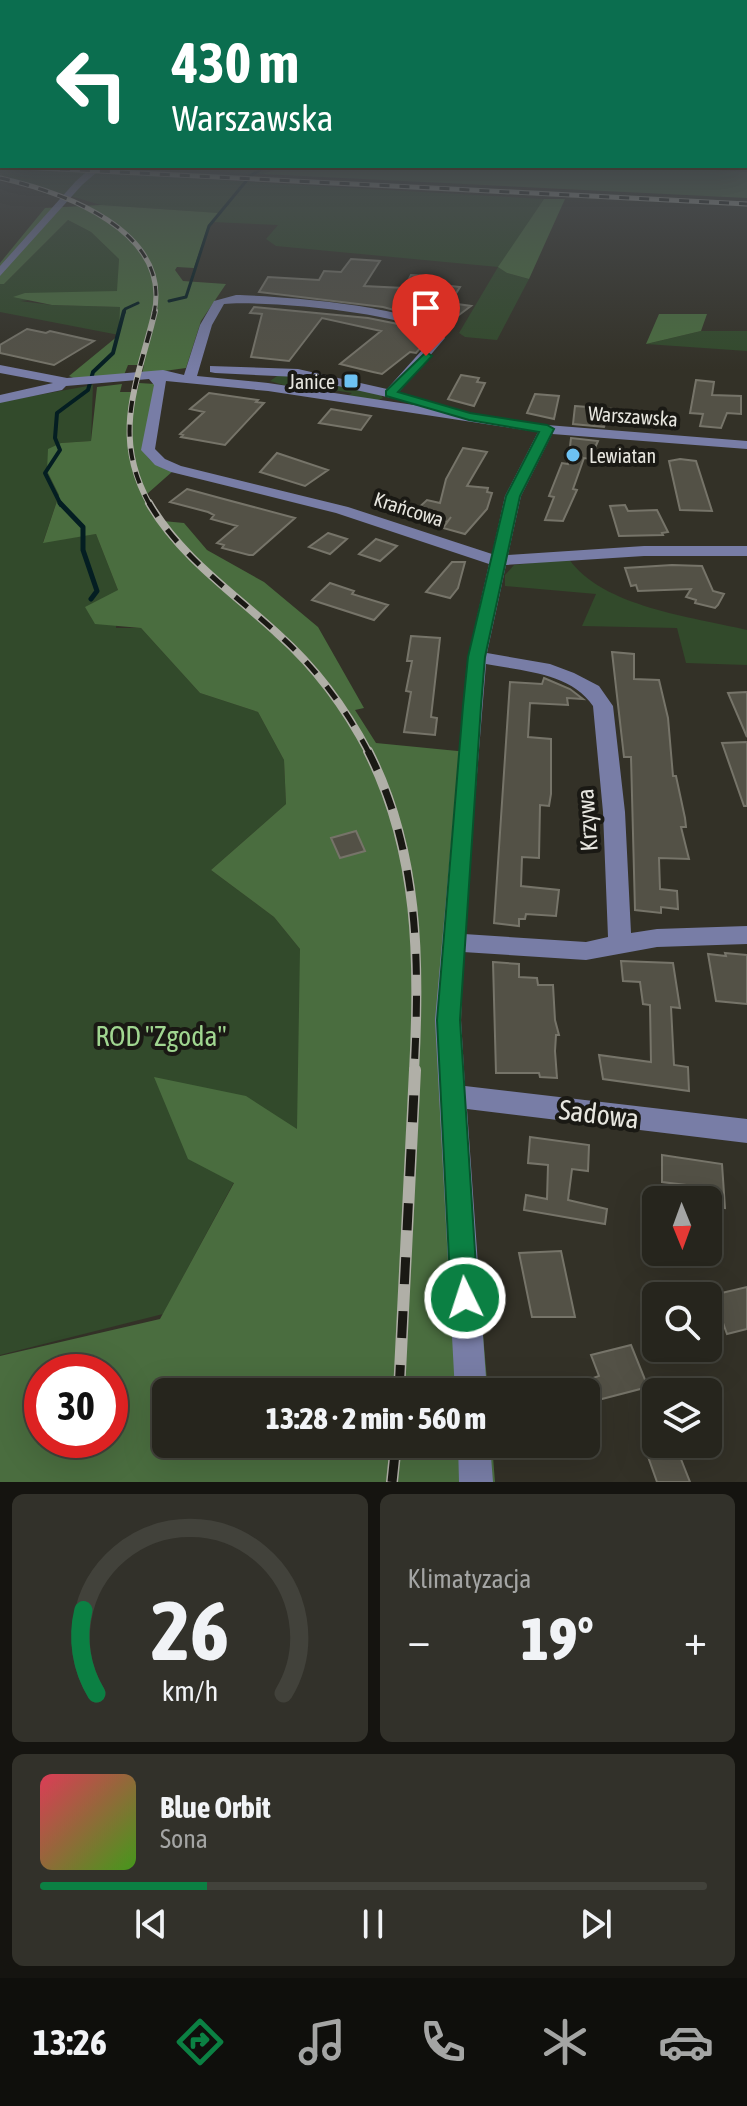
<!DOCTYPE html>
<html lang="pl">
<meta charset="utf-8">
<style>
body{margin:0;font-family:"Asap Condensed",sans-serif;background:#32312a;color:#f1f3f6;height:100vh;display:flex;flex-direction:column;font-size:30px;white-space:nowrap}
*{box-sizing:border-box;margin:0}
p{font-size:26px;color:#a4a5a4}
.icon{flex:none;width:44px;height:44px;fill:none;stroke:currentColor;stroke-width:2;stroke-linecap:round;stroke-linejoin:round}
.map{position:relative;height:1482px;overflow:hidden}
.panel{display:flex;flex-direction:column;gap:12px;padding:12px;background:#151410;flex:1}
.panel>*{flex:none}
.guide{position:absolute;left:0px;top:0px;width:748px;height:168px;box-shadow:0 8px 32px #0002,0 0 0 2px #42423b;background:#0b6e4f;color:#fff;overflow:hidden}
.needle{width:52px;rotate:179deg}
.controls{position:absolute;left:642px;top:1186px;display:grid;gap:16px}
.controls a{display:grid;place-items:center;width:80px;height:80px;border-radius:12px;background:#26251d;box-shadow:0 8px 32px #0002,0 0 0 2px #42423b;font-size:40px}
.speed{position:absolute;left:24px;top:1354px;display:flex;gap:16px;font-size:40px;font-weight:700;text-align:center}
.speed>*{display:grid;place-content:center;width:104px;height:104px;border-radius:50%;background:#26251d;box-shadow:0 8px 32px #0002,0 0 0 2px #42423b;line-height:1}
.speed .limit{border:12px solid #d22;background:#fff;color:#111}
.pin{position:absolute;display:grid;place-items:center;width:68px;height:68px;color:#fff;margin:-82px -34px;border-radius:50% 50% 50% 0;rotate:-45deg;box-shadow:0 0 8px #0007}
.pin .icon{rotate:45deg}
.me{position:absolute;width:88px;margin:-44px;rotate:356deg;stroke-linejoin:round;filter:drop-shadow(0 0 6px #0008)}
.turn{display:flex;align-items:center;gap:28px;height:168px;padding:0 40px;font-size:36px}
.turn .icon{width:104px;height:104px;stroke-width:2.5}
.turn b{display:block;font-size:56px;line-height:68px}
.big{font-size:60px;font-weight:800;line-height:1.1}
.panel .tile{flex:1;display:flex;flex-direction:column;justify-content:center;gap:12px;min-width:0;padding:0 28px;border-radius:12px;background:#32312a}
.panel .dial{align-items:center;gap:0}
.dial svg{height:208px;overflow:visible;fill:none;stroke:#42423b;stroke-width:7;stroke-linecap:round;text-anchor:middle}
.dial text{fill:#f1f3f6;stroke:none}
.song{display:flex;align-items:center;gap:24px}
.cover{width:96px;height:96px;border-radius:12px;background:linear-gradient(135deg,hsl(350 70% 55%),hsl(100 70% 35%))}
.played{height:8px;border-radius:4px;background:linear-gradient(90deg,#0b8043 25%,#42423b 25%)}
.keys{display:flex;justify-content:space-around;direction:ltr}
.heat{display:flex;justify-content:space-between;align-items:center;font-size:44px;direction:ltr}
.panel .tiles{flex:1;display:grid;gap:12px;grid-template-columns:1fr 1fr}
.tile:last-child{grid-column:span 2}
.trip{position:absolute;left:152px;top:1378px;width:448px;height:80px;border-radius:12px;background:#26251d;box-shadow:0 8px 32px #0002,0 0 0 2px #42423b;font-weight:800;line-height:80px;text-align:center}
.tabs{display:flex;height:128px;justify-content:space-around;align-items:center;background:#0f0f0c;color:#a4a5a4}
.tabs .icon{width:56px;height:56px}
.tabs .active{color:#0b8043}
.tabs b{font-size:36px;color:#f1f3f6}
.map>svg:first-child{display:block}
</style>
<div class="map">
<svg width="747" height="1482" viewBox="0 0 747 1482">
<rect width="100%" height="100%" fill="#333127"/>
<path fill="#324a2b" d="M 124,166 L 287,166 L 262,174 Z
M 0,170 L 60,171 L 544,199 L 499,267 L 507,273 L 529,279 L 497,340 L 465,337 L 459,333 L 498,267 L 276,246 L 266,239 L 278,225 L 212,222 L 218,213 L 101,205 L 0,175 Z
M 68,220 L 91,232 L 119,259 L 118,291 L 20,301 L 52,305 L 121,307 L 119,335 L 0,312 L 0,284 L 4,284 Z
M 701,331 L 747,331 L 747,351 L 646,344 Z
M 280,374 L 299,376 L 381,395 L 383,398 L 376,401 L 346,397 L 352,393 L 308,386 L 300,390 L 270,381 Z
M 93,385 L 91,441 L 61,443 L 47,471 L 59,495 L 43,542 L 96,534 L 118,590 L 116,628 L 141,628 L 200,693 L 258,712 L 284,760 L 286,804 L 211,870 L 274,917 L 300,949 L 393,1179 L 234,1182 L 163,1314 L 0,1355 L 0,402 Z
M 569,559 C 602,607 693,617 747,630 L 747,665 L 686,663 L 677,628 L 582,626 L 596,594 L 505,586 L 505,575 L 514,565 Z"/>
<path fill="#4a6d3f" fill-rule="evenodd" d="M 287,166 L 650,166 L 747,172 L 747,198 L 262,174 Z
M 544,199 L 565,199 L 529,279 L 507,273 L 498,267 Z
M 101,205 L 219,213 L 208,226 L 194,268 L 177,267 L 175,270 L 183,281 L 226,284 L 201,321 L 186,368 L 142,374 L 144,365 L 128,365 L 124,375 L 78,380 L 69,376 L 119,335 L 120,307 L 52,305 L 13,297 L 25,293 L 117,291 L 119,259 L 91,232 L 68,220 L 4,284 L 0,284 L 0,263 L 45,208 Z
M 659,314 L 707,314 L 701,331 L 646,344 Z
M 139,383 L 155,384 L 144,451 C 150,463 159,467 173,471 L 147,494 L 163,521 L 184,523 L 207,550 L 264,582 L 318,627 L 364,708 L 355,710 L 376,743 L 478,753 L 463,938 L 460,1067 L 488,1392 L 166,1392 L 166,1444 L 492,1444 L 495,1482 L 0,1482 L 0,1356 L 160,1319 L 234,1183 L 188,1159 L 154,1077 L 246,1096 L 297,1129 L 300,949 L 274,917 L 211,870 L 286,804 L 284,760 L 258,712 L 200,693 L 141,628 L 95,624 L 85,607 L 118,590 L 96,534 L 43,543 L 59,495 L 47,471 L 48,449 L 61,443 L 91,441 L 97,387 L 122,384 L 120,392 L 137,392 ZM 42,1372 L 110,1372 L 110,1440 L 42,1440 Z"/>
<g fill="none" stroke-linecap="round" stroke-linejoin="round">
<path stroke="#041e22" stroke-width="3" d="M 719,166 L 747,168
M 250,176 L 267,166
M 169,301 L 186,297 L 209,226 L 247,180
M 124,313 L 125,309 L 138,303"/>
<path stroke="#041e22" stroke-width="4" d="M 61,505 L 45,473 L 60,450 L 55,438 L 57,413 L 88,390 L 93,372 L 113,353 L 124,311"/>
<path stroke="#041e22" stroke-width="5" d="M 60,503 L 83,527 L 83,550 L 97,591 L 91,599"/>
</g>
<path fill="#535146" stroke="#767469" stroke-width="2" d="M 351,259 L 380,261 L 364,286 L 404,288 L 411,275 L 428,276 L 425,283 L 460,287 L 450,303 L 471,306 L 440,329 L 413,315 L 383,307 L 259,292 L 268,277 L 319,280 L 324,271 L 341,272 Z
M 254,307 L 368,318 L 398,324 L 429,338 L 416,353 L 410,352 L 382,374 L 373,372 L 340,364 L 381,331 L 322,318 L 289,361 L 251,357 L 262,314 L 250,313 Z
M 27,329 L 46,333 L 50,331 L 94,341 L 54,365 L 0,353 L 0,345 Z
M 461,375 L 479,378 L 477,382 L 485,383 L 474,406 L 448,399 Z
M 696,380 L 714,382 L 712,395 L 741,396 L 741,414 L 727,413 L 721,428 L 700,426 L 703,414 L 690,413 Z
M 209,393 L 258,400 L 256,402 L 264,403 L 225,445 L 181,437 L 183,435 L 180,434 L 204,412 L 190,409 Z
M 535,394 L 559,396 L 554,419 L 527,413 Z
M 575,406 L 612,409 L 604,427 L 573,424 Z
M 331,409 L 371,416 L 361,430 L 319,423 Z
M 571,438 L 598,441 L 590,459 L 584,458 L 573,489 L 577,490 L 563,521 L 545,520 L 554,497 L 549,496 L 562,463 L 568,464 Z
M 463,448 L 487,452 L 467,486 L 488,488 L 487,492 L 492,493 L 487,509 L 465,534 L 443,528 L 451,517 L 447,522 L 414,512 L 427,500 L 440,503 L 446,479 Z
M 277,453 L 328,470 L 305,486 L 260,472 Z
M 680,459 L 696,461 L 712,511 L 680,510 L 669,461 Z
M 187,489 L 220,498 L 295,518 L 253,555 L 249,555 L 222,548 L 224,545 L 217,543 L 237,526 L 211,519 L 214,515 L 208,512 L 170,502 Z
M 625,505 L 628,511 L 657,510 L 668,532 L 662,533 L 663,535 L 619,536 L 610,506 Z
M 328,533 L 347,539 L 330,554 L 309,547 Z
M 376,539 L 397,546 L 380,561 L 359,554 Z
M 452,562 L 465,562 L 458,588 L 450,598 L 426,592 Z
M 672,565 L 702,566 L 713,591 L 724,594 L 718,605 L 715,608 L 695,603 L 696,600 L 686,597 L 691,589 L 638,591 L 636,585 L 631,586 L 625,568 Z
M 330,583 L 354,591 L 352,594 L 388,605 L 374,620 L 312,600 Z
M 411,636 L 440,638 L 431,717 L 437,718 L 435,735 L 404,732 L 411,692 L 406,691 L 412,661 L 407,661 Z
M 612,652 L 634,654 L 634,679 L 659,680 L 668,718 L 673,776 L 676,776 L 685,818 L 686,827 L 681,827 L 689,859 L 659,858 L 660,889 L 677,891 L 678,909 L 661,907 L 661,913 L 635,910 L 631,757 L 624,757 Z
M 544,678 L 570,689 L 583,699 L 567,698 L 568,705 L 530,703 L 528,737 L 551,739 L 551,794 L 549,806 L 540,805 L 539,858 L 522,857 L 521,886 L 559,890 L 556,916 L 526,914 L 525,919 L 519,919 L 519,926 L 494,923 L 510,682 L 542,684 Z
M 747,692 L 747,737 L 728,693 Z
M 747,742 L 747,806 L 744,806 L 722,743 Z
M 356,831 L 365,851 L 340,858 L 331,838 Z
M 725,953 L 747,955 L 747,1004 L 716,1001 L 708,954 L 726,956 Z
M 621,961 L 673,963 L 680,1008 L 671,1007 L 674,1065 L 688,1067 L 689,1091 L 603,1079 L 599,1055 L 651,1062 L 650,1005 L 643,1004 L 640,982 L 623,981 Z
M 493,962 L 519,964 L 519,977 L 537,978 L 538,985 L 553,985 L 555,1020 L 559,1035 L 556,1035 L 555,1051 L 557,1078 L 540,1077 L 539,1073 L 496,1073 Z
M 530,1137 L 589,1145 L 588,1171 L 572,1169 L 568,1200 L 607,1209 L 605,1224 L 524,1210 L 526,1195 L 547,1199 L 548,1165 L 528,1163 Z
M 662,1155 L 722,1164 L 725,1208 L 708,1205 L 708,1200 L 702,1200 L 702,1187 L 662,1182 Z
M 561,1251 L 575,1317 L 532,1317 L 519,1253 Z
M 747,1287 L 747,1329 L 727,1334 L 713,1295 Z
M 631,1345 L 648,1387 L 598,1400 L 590,1379 L 599,1376 L 591,1355 Z
M 675,1444 L 690,1482 L 657,1482 L 646,1451 Z"/>
<g fill="none" stroke-linecap="round" stroke-linejoin="round">
<path fill="#787da6" fill-rule="evenodd" d="M 93,166 L 104,166 L 82,185 L 0,276 L 0,266 L 76,181 Z
M 236,295 C 274,296 430,305 445,338 L 399,392 L 403,395 L 401,398 L 396,399 L 298,377 L 215,373 L 210,372 L 210,366 L 298,369 L 387,389 L 433,338 C 418,312 256,300 224,304 L 212,325 L 197,376 L 268,383 L 547,425 L 747,441 L 747,449 L 552,434 L 521,496 L 508,555 L 644,546 L 747,546 L 747,556 L 644,556 L 506,565 L 487,653 L 550,664 L 574,673 L 599,686 L 613,706 L 625,812 L 631,933 L 657,929 L 747,926 L 747,944 L 657,947 L 586,960 L 463,952 L 461,1020 L 465,1086 L 747,1119 L 747,1143 L 467,1109 L 487,1392 L 455,1392 L 435,1020 L 468,657 L 489,564 L 336,513 L 171,472 L 155,465 L 141,450 L 154,385 L 149,379 L 66,386 L 62,390 L 0,403 L 0,395 L 53,383 L 0,373 L 0,365 L 67,378 L 163,370 L 184,375 L 200,325 L 214,301 ZM 166,381 L 268,391 L 538,432 L 505,496 L 492,554 L 348,507 L 181,466 L 165,459 L 155,449 ZM 486,664 C 522,671 571,673 593,706 L 603,812 L 608,937 L 586,942 L 464,934 Z
M 458,1444 L 490,1444 L 493,1482 L 459,1482 Z"/>
<defs>
<path id="rail-far4" d="M 0,166 L 747,204
M 0,178 C 62,192 172,230 154,313"/>
<path id="rail-far3" d="M 150,505 C 110,434 138,382 155,311"/>
<path id="rail-far2" d="M 149,503 C 181,558 234,593 279,635 C 316,668 346,709 369,753"/>
<path id="rail-far1" d="M 368,751 C 419,851 420,962 414,1072"/>
<path id="rail" d="M 399,1392 L 415,1070
M 392,1482 L 396,1444"/>
</defs>
<use href="#rail-far4" stroke="#b0afa7" stroke-width="5"/>
<use href="#rail-far3" stroke="#b0afa7" stroke-width="6"/>
<use href="#rail-far2" stroke="#b0afa7" stroke-width="8"/>
<use href="#rail-far1" stroke="#b0afa7" stroke-width="10"/>
<use href="#rail" stroke="#b0afa7" stroke-width="12"/>
<use href="#rail-far4" stroke="#1a1914" stroke-width="3" stroke-dasharray="10" stroke-linecap="butt"/>
<use href="#rail-far3" stroke="#1a1914" stroke-width="4" stroke-dasharray="12" stroke-linecap="butt"/>
<use href="#rail-far2" stroke="#1a1914" stroke-width="5" stroke-dasharray="16" stroke-linecap="butt"/>
<use href="#rail-far1" stroke="#1a1914" stroke-width="7" stroke-dasharray="21" stroke-linecap="butt"/>
<use href="#rail" stroke="#1a1914" stroke-width="9" stroke-dasharray="27" stroke-linecap="butt"/>
</g>
<linearGradient id="sky" x2="0" y2="1"><stop stop-color="#1c1b15"/><stop offset="0.44" stop-color="#4a4e52"/><stop offset="1" stop-color="#4a4e52" stop-opacity="0"/></linearGradient>
<rect width="747" height="370" fill="url(#sky)"/>
<path fill="#0b8043" stroke="#07532c" stroke-width="2" d="M 426,352 L 432,356 L 398,392 L 470,413 L 547,425 L 554,429 L 520,496 L 485,657 L 481,706 L 460,1020 L 478,1298 L 474,1307 L 465,1311 L 455,1307 L 451,1298 L 437,1020 L 463,706 L 468,657 L 506,496 L 539,432 L 469,420 L 386,396 L 386,391 Z"/>
<g fill="#6dc2f3" stroke="#1a1914" stroke-width="3">
<rect x="343" y="373" width="16" height="16" rx="4"/>
<circle cx="573" cy="455" r="8"/>
</g>
<g text-anchor="middle" dominant-baseline="central" stroke-width="8" stroke-linejoin="round" paint-order="stroke">
<g font-size="20" fill="#e7e6df" stroke="#1a1914" text-anchor="end">
<text x="335" y="381">Janice</text>
<text x="589" y="455" text-anchor="start">Lewiatan</text>
</g>
<g font-size="20" fill="#e7e6df" stroke="#1a1914">
<text transform="translate(633 416) rotate(4)">Warszawska</text>
<text transform="translate(409 509) rotate(18)">Krańcowa</text>
</g>
<g font-size="24" fill="#e7e6df" stroke="#1a1914">
<text transform="translate(587 820) rotate(-94)">Krzywa</text>
</g>
<g font-size="28" fill="#a0d690" stroke="#1a1914">
<text x="161" y="1036">ROD "Zgoda"</text>
</g>
<g font-size="28" fill="#e7e6df" stroke="#1a1914">
<text transform="translate(599 1114) rotate(7)">Sadowa</text>
</g>
</g>
</svg>
<div class="controls">
<a><svg class="needle" viewBox="-14 -14 28 28"><path d="M0-13l5 13h-10z" fill="#e53935"/><path d="M0 13l5-13h-10z" fill="#a4a5a4"/></svg></a>
<a><svg class="icon" aria-label="search" viewBox="0 0 24 24"><circle cx="10" cy="10" r="6"/><path d="M15 15l6 6"/></svg></a>
<a><svg class="icon" aria-label="layers" viewBox="0 0 24 24"><path d="M12 4l9 5-9 5-9-5zM3 14l9 5 9-5"/></svg></a>
</div>
<div class="speed"><div class="limit">30</div></div>
<div class="pin" style="left:426px;top:356px;background:#d93025"><svg class="icon" aria-label="arrive" viewBox="0 0 24 24"><path d="M6 21V4h12l-3 4 3 4H6"/></svg></div>
<svg class="me" style="left:465px;top:1298px" viewBox="-20 -20 40 40"><circle r="17" fill="#0b8043" stroke="#fff" stroke-width="3"/><path d="M0-11L8 9 0 5-8 9z" fill="#fff"/></svg>
<div class="trip">13:28 · 2 min · 560 m</div>
<div class="guide">
<div class="turn"><svg class="icon" aria-label="left" viewBox="0 0 24 24"><path d="M17 20v-9H6M10 6l-5 5 5 5"/></svg><div><b>430 m</b>Warszawska</div></div>
</div>
</div>
<section class="panel">
<div class="tiles">
<div class="tile dial"><svg viewBox="0 0 100 80">
<path d="M14 69A42 42 0 1 1 86 69"/>
<path d="M14 69A42 42 0 0 1 9 37" stroke="#0b8043"/>
<text x="50" y="56" font-size="32" font-weight="700">26</text>
<text x="50" y="72" font-size="11">km/h</text>
</svg></div>
<div class="tile"><p>Klimatyzacja</p>
<div class="heat"><a>−</a><b class="big">19°</b><a>+</a></div>
</div>
<div class="tile">
<div class="song"><i class="cover"></i><div><b>Blue Orbit</b><p>Sona</p></div></div>
<div class="played"></div>
<div class="keys"><svg class="icon" aria-label="previous" viewBox="0 0 24 24"><path d="M18 5L8 12l10 7zM5 5v14"/></svg><svg class="icon" aria-label="pause" viewBox="0 0 24 24"><path d="M8 5v14M16 5v14"/></svg><svg class="icon" aria-label="next" viewBox="0 0 24 24"><path d="M6 5l10 7-10 7zM19 5v14"/></svg></div>
</div>
</div>
</section>
<nav class="tabs">
<b>13:26</b>
<svg class="icon active" aria-label="directions" viewBox="0 0 24 24"><path d="M12 3l9 9-9 9-9-9zM9 14v-3h6M13 9l2 2-2 2"/></svg>
<svg class="icon" aria-label="music" viewBox="0 0 24 24"><path d="M9 18V5l10-2v13"/><circle cx="6" cy="18" r="3"/><circle cx="16" cy="16" r="3"/></svg>
<svg class="icon" aria-label="phone" viewBox="0 0 24 24"><path d="M5 4h4l2 5-3 2q2 4 5 5l2-3 5 2v4C11 20 4 13 5 4z"/></svg>
<svg class="icon" aria-label="climate" viewBox="0 0 24 24"><path d="M12 3v18M4 7l16 10M4 17L20 7"/></svg>
<svg class="icon" aria-label="car" viewBox="0 0 24 24"><path d="M5 17H2v-5l4-1 3-4h7l3 4 3 1v5h-3M9 17h6M6 11h13"/><circle cx="7" cy="17" r="2"/><circle cx="17" cy="17" r="2"/></svg>
</nav>
